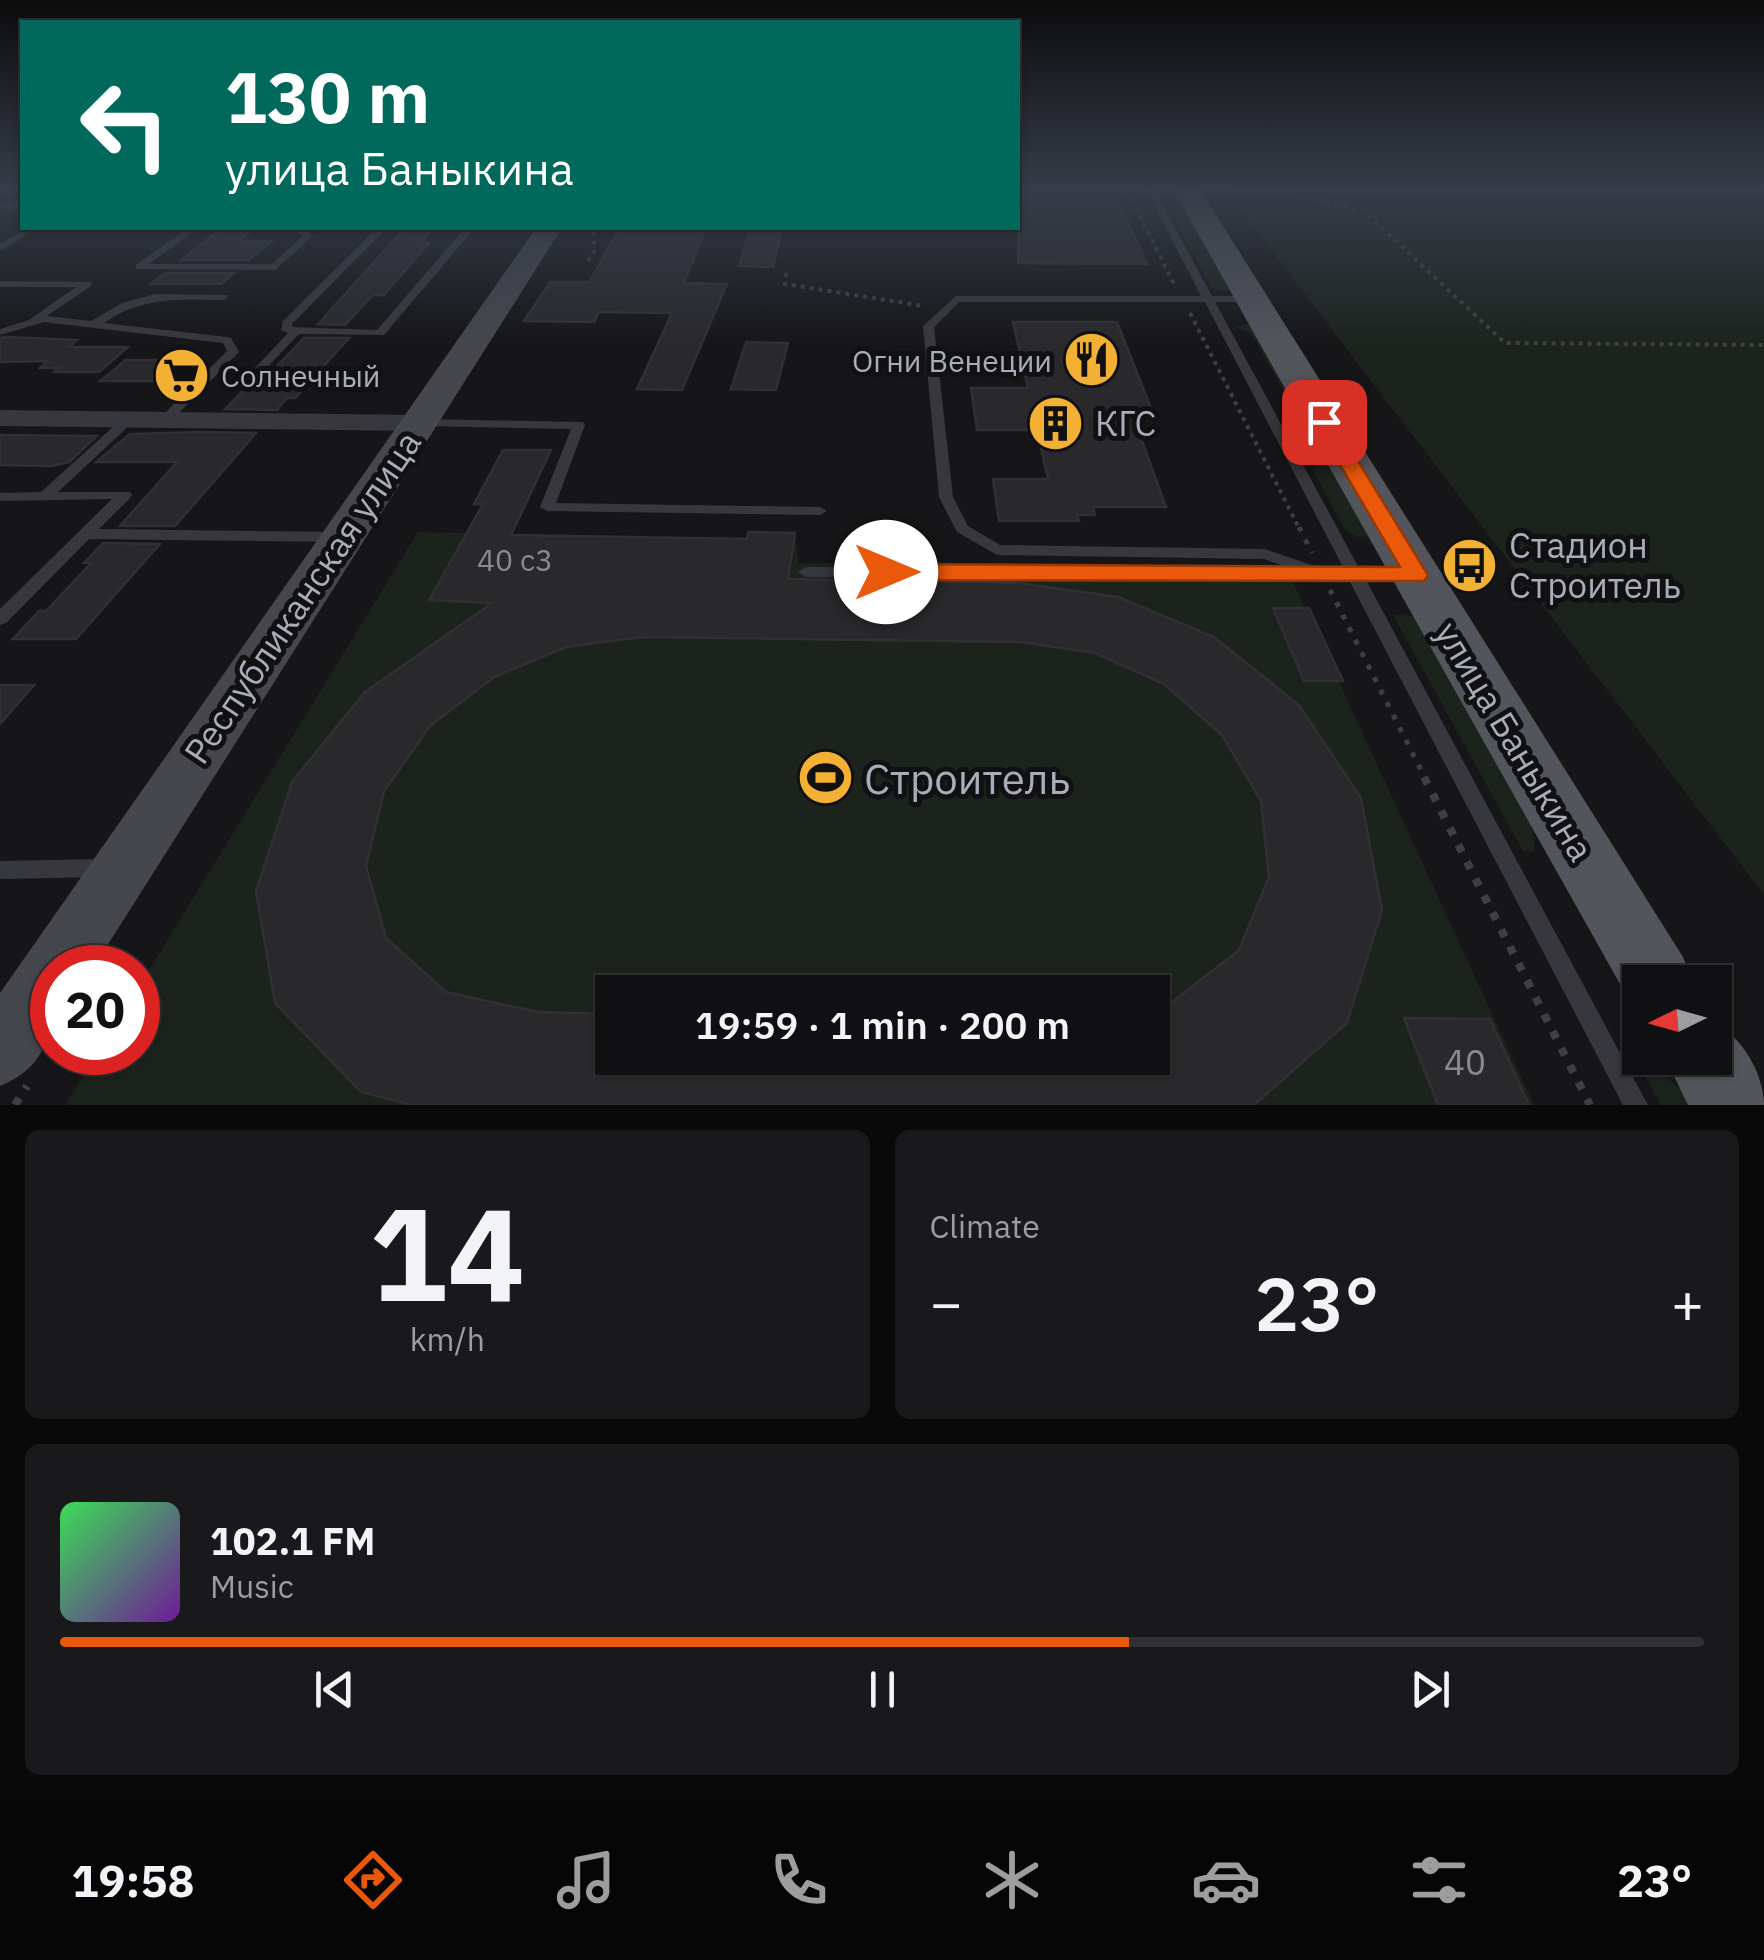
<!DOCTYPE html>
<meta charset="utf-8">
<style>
body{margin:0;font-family:"IBM Plex Sans",sans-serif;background:#19191b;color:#f1f3f6;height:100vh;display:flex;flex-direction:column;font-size:38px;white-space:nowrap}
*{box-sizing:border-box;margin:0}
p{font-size:32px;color:#9c9d9f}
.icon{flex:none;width:55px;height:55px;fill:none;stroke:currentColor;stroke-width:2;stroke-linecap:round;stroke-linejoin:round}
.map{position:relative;height:1105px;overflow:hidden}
.sheet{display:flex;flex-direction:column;gap:25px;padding:25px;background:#09090a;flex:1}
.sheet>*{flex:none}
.hud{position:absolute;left:20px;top:20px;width:1000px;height:210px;border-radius:0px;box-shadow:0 2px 8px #0004,0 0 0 2px #303032;background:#00695c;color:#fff;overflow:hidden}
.needle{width:65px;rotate:265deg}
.tools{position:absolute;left:1622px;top:965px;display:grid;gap:20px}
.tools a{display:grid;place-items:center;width:110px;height:110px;border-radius:0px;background:#101012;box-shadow:0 2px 8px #0004,0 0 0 2px #303032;font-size:50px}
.speed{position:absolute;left:30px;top:945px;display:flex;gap:20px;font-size:50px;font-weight:700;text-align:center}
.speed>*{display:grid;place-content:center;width:130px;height:130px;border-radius:50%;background:#101012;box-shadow:0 2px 8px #0004,0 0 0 2px #303032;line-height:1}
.speed .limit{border:15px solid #d22;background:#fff;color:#111}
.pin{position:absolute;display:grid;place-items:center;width:85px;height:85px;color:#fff;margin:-42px;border-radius:20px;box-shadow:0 5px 15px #0006}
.me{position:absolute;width:110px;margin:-55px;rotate:90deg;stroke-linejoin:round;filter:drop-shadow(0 0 8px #0008)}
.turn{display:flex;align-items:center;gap:35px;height:210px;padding:0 40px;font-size:45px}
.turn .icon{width:130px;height:130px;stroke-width:2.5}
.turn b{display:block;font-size:70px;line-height:85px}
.big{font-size:75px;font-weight:600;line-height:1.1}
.sheet .card{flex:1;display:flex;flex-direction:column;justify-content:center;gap:15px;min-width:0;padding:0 35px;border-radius:15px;background:#19191b}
.sheet .dial{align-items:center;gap:0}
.dial b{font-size:130px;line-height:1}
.song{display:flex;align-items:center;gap:30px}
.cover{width:120px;height:120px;border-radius:15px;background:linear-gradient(135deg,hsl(130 70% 55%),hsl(280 70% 35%))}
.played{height:10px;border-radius:5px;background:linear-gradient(90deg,#ea580c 65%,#303032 65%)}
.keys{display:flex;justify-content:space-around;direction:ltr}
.heat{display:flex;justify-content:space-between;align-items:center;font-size:55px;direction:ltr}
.sheet .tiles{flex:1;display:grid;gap:25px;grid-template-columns:1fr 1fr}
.card:last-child{grid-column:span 2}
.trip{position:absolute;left:595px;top:975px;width:575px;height:100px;border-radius:0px;background:#101012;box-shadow:0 2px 8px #0004,0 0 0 2px #303032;font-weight:600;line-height:100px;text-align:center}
.dock{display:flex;height:160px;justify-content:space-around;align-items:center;background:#060607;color:#9c9d9f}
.dock .icon{width:70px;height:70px}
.dock .selected{color:#ea580c}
.dock b{font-size:45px;color:#f1f3f6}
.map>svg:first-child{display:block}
</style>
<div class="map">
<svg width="1764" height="1105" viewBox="0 0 1764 1105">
<rect width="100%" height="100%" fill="#161618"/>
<path fill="#1c231d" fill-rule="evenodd" d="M 1231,191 L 1764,191 L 1764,895 L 1265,242 Z
M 1165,193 L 1174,195 L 1229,288 L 1227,292 L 1211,287 L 1161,195 Z
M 1250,324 L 1369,536 L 1357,537 L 1345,529 L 1312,469 L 1323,460 L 1250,332 L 1234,327 Z
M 418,532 L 746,539 L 748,532 L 795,533 L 798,563 L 1286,567 L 1534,1105 L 65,1105 L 98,1053 L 138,1052 L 138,988 ZM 612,992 L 1152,992 L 1152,1058 L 612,1058 Z
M 1393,615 L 1418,616 L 1530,809 L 1535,852 L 1523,851 Z
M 1636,1060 L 1649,1061 L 1697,1105 L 1661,1105 Z"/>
<path fill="#29292c" stroke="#303034" stroke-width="2.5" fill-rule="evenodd" d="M 1018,197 L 1117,198 L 1147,264 L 1018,263 Z
M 222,228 L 255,228 L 238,241 L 272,241 L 249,260 L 181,260 Z
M 405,228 L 434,228 L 420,243 L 429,243 L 384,295 L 373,295 L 345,325 L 318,324 Z
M 620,228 L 706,228 L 684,283 L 727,284 L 682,390 L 637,389 L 672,313 L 599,312 L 594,322 L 524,321 L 550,282 L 589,282 Z
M 750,228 L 782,228 L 773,267 L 739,266 Z
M 165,273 L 234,273 L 221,284 L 151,284 Z
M 1013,322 L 1117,322 L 1154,416 L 1133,416 L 1166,507 L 1093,507 L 1095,515 L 1077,515 L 1079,521 L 999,521 L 993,479 L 1048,479 L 1037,430 L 977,430 L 971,388 L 1028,388 Z
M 5,337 L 77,340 L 69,347 L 128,347 L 99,372 L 54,372 L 59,368 L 40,368 L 48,361 L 0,362 L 0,338 Z
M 304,338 L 349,338 L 295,398 L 287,398 L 277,410 L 225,409 L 255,379 L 268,375 Z
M 746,342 L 788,343 L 776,390 L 731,389 Z
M 126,360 L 188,360 L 165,381 L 100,381 Z
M 202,432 L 256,433 L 175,526 L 120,526 L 177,462 L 96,462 L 130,434 Z
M 0,435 L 97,436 L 69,462 L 52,466 L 0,465 Z
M 503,450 L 551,450 L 511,535 L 747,539 L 748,532 L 795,533 L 788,579 L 1018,583 L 1118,597 L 1214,637 L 1299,705 L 1361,798 L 1382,910 L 1347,1023 L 1254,1105 L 412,1105 L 361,1092 L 275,1003 L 256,891 L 292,782 L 365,692 L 492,603 L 429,600 L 483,504 L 474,504 ZM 641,637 L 1021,642 L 1095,653 L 1164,684 L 1222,735 L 1261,801 L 1269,877 L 1239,950 L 1171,1003 L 1152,1007 L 1152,1058 L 612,1058 L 612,1014 L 538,1012 L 446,992 L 386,938 L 366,866 L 384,791 L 430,726 L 494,677 L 566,647 Z
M 103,543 L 160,544 L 76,639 L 13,639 L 39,611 L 46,611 L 91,563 L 84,563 Z
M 1273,608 L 1309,608 L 1343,681 L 1304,681 Z
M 0,685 L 34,685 L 0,724 Z
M 1404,1018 L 1490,1019 L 1529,1105 L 1438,1105 Z"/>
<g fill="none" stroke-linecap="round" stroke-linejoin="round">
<path stroke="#3d3f44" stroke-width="4" stroke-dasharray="4 5" stroke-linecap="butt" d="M 1043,191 L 1064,191
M 1128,191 L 1175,286
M 1273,191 L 1364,211 L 1505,343 L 1764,345
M 588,261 L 594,251 L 594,228
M 786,273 L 785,284 L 924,306
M 1190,313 L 1300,530"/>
<path stroke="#3d3f44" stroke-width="5" stroke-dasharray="5 9" stroke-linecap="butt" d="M 1299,527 L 1312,553
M 1330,590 L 1426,780"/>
<path stroke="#3d3f44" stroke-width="8" stroke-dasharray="8 11" stroke-linecap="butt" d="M 1424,777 L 1590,1105
M 15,1105 L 27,1086"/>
<path fill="#37383d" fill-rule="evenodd" d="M 1147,191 L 1155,191 L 1212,296 L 1251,296 L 1256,299 L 1251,302 L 1215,302 L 1360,570 L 1407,570 L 1415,575 L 1407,580 L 1366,580 L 1648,1105 L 1623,1105 L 1349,580 L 806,577 L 798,572 L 806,567 L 1292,569 L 1264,559 L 997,555 L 957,532 L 939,497 L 923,326 L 956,296 L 1201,296 ZM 959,302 L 1205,302 L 1344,569 L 1323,569 L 1265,549 L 1000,545 L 968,526 L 953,497 L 934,327 Z
M 0,203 L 22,203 L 22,209 L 0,209 Z
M 28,228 L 39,228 L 0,251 L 0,244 Z
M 188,228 L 198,228 L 149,264 L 272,264 L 303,236 L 290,228 L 300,228 L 314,235 L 275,270 L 136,269 L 136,265 Z
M 377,228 L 387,228 L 292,324 L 292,327 L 377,330 L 465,228 L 475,228 L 384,335 L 299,334 L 260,375 L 252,375 L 252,371 L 288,333 L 281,330 L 283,321 Z
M 0,281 L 91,282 L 91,286 L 47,316 L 91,321 L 122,303 L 155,294 L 227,295 L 228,297 L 223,300 C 179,299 141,297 104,323 L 227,337 L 231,338 L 239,352 L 170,422 L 162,422 L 162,416 L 227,351 L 223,343 L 44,322 L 0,335 L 0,329 L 29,320 L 76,287 L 0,287 Z
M 128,416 L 132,417 L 132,423 L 58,492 L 130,492 L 132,495 L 130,498 L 99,529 L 336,532 L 343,537 L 336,542 L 89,539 L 6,623 L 0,625 L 0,609 L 112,499 L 0,501 L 0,493 L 41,492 L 124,417 Z
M 420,419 L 583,422 L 585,425 L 556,503 L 820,507 L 827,511 L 820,515 L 547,511 L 540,507 L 571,429 L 416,426 L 414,423 Z
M 106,859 L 113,861 L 116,868 L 113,875 L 106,877 L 0,879 L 0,861 Z"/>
<path fill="#37383d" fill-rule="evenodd" d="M 0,410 L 419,415 L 432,423 L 419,431 L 0,426 Z"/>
<path fill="#45474d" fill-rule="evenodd" d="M 536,228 L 562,228 L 93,968 L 52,968 C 52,1020 56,1063 0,1086 L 0,993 Z"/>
<path fill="#53555c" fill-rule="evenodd" d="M 1174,191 L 1201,191 L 1683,957 L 1694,982 L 1640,982 L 1640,1010 L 1633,1007 Z
M 1715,1025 C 1743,1036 1764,1076 1764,1105 L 1688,1105 L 1665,1058 L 1715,1058 Z"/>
</g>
<linearGradient id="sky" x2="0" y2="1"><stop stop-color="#0c0c0d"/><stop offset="0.55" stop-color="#363c48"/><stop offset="1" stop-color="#363c48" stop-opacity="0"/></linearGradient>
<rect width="1764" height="346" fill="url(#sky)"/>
<path fill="#ea580c" stroke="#983908" stroke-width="2.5" d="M 1317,418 L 1334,422 L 1428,575 L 1424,581 L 886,580 L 874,572 L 886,564 L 1400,567 L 1315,422 Z"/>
<defs>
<symbol id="restaurant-disc" viewBox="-11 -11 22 22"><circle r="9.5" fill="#f2b134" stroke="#111113"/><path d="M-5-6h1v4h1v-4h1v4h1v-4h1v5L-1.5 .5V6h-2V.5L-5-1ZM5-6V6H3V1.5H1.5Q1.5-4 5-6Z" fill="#111"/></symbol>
<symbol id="supermarket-disc" viewBox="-11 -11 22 22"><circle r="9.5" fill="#f2b134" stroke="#111113"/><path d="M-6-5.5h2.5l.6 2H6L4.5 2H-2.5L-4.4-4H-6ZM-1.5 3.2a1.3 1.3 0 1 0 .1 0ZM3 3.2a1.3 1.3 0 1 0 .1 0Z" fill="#111"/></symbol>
<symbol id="building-disc" viewBox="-11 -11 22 22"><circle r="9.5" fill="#f2b134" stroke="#111113"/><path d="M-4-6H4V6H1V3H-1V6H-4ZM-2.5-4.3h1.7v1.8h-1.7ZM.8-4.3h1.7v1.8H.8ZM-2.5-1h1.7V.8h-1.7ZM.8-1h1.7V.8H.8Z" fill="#111"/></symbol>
<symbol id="bus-disc" viewBox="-11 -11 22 22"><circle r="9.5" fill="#f2b134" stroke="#111113"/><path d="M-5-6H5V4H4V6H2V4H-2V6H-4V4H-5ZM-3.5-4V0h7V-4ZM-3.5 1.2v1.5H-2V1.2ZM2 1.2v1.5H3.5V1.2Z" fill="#111"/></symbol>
<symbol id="stadium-disc" viewBox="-11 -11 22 22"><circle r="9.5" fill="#f2b134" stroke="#111113"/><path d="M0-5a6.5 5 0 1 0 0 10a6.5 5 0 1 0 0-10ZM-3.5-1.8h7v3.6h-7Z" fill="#111"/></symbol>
</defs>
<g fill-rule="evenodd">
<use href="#restaurant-disc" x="1060" y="328" width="63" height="63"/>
<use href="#supermarket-disc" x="150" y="344" width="63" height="63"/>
<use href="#building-disc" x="1024" y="392" width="63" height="63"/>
<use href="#bus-disc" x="1438" y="534" width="63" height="63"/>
<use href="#stadium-disc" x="794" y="746" width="63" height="63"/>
</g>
<g text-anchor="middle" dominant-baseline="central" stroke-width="10" stroke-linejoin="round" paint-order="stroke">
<g font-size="30" fill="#a8adb8" stroke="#111113" text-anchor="end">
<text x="1052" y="360">Огни Венеции</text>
<text x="221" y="375" text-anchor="start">Солнечный</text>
</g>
<g font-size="30" fill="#888b94">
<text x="515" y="559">40 с3</text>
</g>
<g font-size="35" fill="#a8adb8" stroke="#111113" text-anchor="start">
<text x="1095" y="423">КГС</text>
<text x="1509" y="545">Стадион<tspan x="1509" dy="40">Строитель</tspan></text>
</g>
<g font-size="35" fill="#a8adb8" stroke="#111113">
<text transform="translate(302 597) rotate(-56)">Республиканская улица</text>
<text transform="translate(1515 741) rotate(59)">улица Баныкина</text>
</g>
<g font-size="35" fill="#888b94">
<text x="1465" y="1062">40</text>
</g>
<g font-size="42" fill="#a8adb8" stroke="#111113" text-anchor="start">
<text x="864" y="778">Строитель</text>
</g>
</g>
</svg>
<div class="tools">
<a><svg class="needle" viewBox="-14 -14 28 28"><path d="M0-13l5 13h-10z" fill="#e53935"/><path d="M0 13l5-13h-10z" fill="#9c9d9f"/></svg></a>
</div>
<div class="speed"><div class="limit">20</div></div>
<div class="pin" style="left:1324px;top:422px;background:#d93025"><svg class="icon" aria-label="arrive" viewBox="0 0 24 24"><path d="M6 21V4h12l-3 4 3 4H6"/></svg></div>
<svg class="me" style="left:886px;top:572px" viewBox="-20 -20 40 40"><circle r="19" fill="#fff"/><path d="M0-13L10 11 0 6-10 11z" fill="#ea580c"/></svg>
<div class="trip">19:59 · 1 min · 200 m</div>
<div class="hud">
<div class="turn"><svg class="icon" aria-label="left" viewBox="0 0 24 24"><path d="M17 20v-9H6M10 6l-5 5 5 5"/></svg><div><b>130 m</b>улица Баныкина</div></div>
</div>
</div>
<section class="sheet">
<div class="tiles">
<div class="card dial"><b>14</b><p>km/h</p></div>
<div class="card"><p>Climate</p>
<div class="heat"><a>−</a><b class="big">23°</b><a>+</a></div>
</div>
<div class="card">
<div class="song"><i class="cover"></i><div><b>102.1 FM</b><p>Music</p></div></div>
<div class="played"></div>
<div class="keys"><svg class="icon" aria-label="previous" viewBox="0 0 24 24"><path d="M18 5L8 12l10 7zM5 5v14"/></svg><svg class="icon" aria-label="pause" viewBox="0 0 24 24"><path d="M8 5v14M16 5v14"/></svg><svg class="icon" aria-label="next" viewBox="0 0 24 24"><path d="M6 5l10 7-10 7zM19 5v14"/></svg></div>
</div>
</div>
</section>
<nav class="dock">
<b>19:58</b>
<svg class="icon selected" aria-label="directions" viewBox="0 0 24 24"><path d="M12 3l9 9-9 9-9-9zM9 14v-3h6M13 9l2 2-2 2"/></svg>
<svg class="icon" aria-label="music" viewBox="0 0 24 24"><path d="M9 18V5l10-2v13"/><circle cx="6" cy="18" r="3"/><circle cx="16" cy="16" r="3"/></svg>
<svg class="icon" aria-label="phone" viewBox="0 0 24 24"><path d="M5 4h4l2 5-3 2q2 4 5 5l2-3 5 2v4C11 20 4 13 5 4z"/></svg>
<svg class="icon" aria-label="climate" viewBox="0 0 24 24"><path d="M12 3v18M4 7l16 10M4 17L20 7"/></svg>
<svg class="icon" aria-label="car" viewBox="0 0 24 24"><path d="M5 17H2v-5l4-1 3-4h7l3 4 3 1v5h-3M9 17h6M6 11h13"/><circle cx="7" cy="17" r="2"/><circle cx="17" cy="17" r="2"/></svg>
<svg class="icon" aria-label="filters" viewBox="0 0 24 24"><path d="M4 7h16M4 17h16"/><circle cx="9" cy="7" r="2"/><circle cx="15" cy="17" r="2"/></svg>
<b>23°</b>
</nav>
